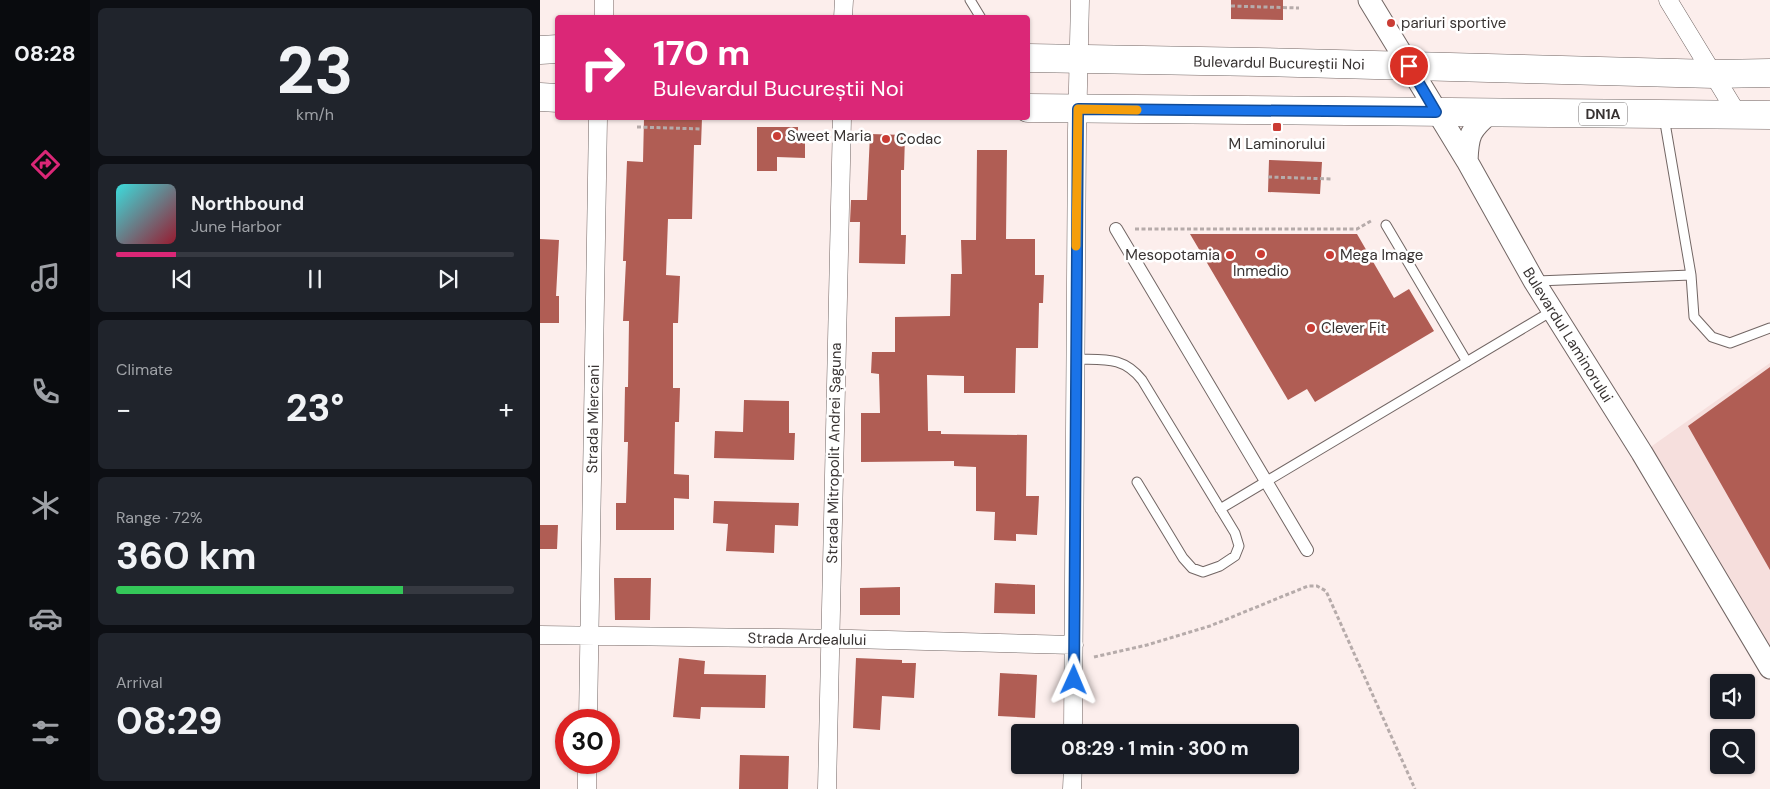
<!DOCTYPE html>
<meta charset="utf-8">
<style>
body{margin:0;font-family:"DM Sans",sans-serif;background:#20242c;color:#f1f3f6;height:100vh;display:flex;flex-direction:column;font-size:19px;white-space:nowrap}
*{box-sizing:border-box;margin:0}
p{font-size:16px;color:#9ea1a6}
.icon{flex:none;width:28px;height:28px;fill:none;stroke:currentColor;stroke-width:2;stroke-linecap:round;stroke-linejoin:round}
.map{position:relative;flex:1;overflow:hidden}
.sheet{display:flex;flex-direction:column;gap:8px;padding:8px;background:#0d0f14;width:450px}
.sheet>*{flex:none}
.top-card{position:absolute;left:15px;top:15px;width:475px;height:105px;border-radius:5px;box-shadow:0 1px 4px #0004;background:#db2777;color:#fff;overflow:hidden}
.tools{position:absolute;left:1170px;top:674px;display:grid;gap:10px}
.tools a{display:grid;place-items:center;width:45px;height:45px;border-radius:5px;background:#171b24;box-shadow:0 1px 4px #0004;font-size:25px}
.speed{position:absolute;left:15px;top:709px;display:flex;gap:10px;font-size:25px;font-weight:700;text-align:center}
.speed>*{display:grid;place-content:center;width:65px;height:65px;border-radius:50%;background:#171b24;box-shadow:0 1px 4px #0004;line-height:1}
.speed .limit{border:8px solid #d22;background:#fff;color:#111}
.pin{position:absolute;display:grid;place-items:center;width:42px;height:42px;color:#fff;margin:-21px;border:2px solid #fff;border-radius:50%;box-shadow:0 1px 5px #0007}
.me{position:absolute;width:55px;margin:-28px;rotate:1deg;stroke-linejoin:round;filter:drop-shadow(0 0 4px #0008)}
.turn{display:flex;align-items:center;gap:18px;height:105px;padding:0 15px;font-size:22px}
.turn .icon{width:65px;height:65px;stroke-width:2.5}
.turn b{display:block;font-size:35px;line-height:42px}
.big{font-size:38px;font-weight:700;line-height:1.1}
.sheet .tile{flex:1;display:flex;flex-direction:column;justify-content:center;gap:8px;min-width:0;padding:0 18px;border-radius:8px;background:#20242c}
.sheet .dial{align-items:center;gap:0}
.dial b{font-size:65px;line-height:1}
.song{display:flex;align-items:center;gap:15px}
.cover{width:60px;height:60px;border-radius:8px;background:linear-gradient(135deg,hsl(180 70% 55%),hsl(350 70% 35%))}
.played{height:5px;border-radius:2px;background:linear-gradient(90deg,#db2777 15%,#363941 15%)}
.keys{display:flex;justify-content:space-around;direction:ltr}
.heat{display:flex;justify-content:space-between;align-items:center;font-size:28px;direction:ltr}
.charge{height:8px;border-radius:4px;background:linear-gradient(90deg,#34c759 72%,#363941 0)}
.trip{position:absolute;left:471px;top:724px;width:288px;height:50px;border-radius:5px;background:#171b24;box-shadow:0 1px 4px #0004;font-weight:700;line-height:50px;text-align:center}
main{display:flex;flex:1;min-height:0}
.tab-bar{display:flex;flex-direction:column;width:90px;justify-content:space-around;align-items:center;background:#090b0e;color:#9ea1a6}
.tab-bar .icon{width:35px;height:35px}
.tab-bar .active{color:#db2777}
.tab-bar b{font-size:22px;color:#f1f3f6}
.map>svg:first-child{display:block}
</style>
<main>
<nav class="tab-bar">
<b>08:28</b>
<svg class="icon active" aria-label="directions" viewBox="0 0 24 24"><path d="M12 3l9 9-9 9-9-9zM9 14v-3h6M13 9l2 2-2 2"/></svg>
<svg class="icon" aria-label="music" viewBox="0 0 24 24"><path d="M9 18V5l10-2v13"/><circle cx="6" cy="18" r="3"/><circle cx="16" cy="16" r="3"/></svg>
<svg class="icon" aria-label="phone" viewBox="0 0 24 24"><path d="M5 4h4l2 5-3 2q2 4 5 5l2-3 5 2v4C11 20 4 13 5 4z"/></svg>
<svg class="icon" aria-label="climate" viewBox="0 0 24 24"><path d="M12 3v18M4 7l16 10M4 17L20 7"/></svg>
<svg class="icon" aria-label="car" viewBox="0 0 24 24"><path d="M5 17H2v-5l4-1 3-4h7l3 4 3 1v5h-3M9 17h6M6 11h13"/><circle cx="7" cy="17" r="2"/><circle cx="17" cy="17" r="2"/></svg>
<svg class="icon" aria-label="filters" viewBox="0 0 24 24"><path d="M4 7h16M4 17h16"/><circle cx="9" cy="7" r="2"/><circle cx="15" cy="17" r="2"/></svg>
</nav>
<section class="sheet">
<div class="tile dial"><b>23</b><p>km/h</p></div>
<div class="tile">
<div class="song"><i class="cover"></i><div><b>Northbound</b><p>June Harbor</p></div></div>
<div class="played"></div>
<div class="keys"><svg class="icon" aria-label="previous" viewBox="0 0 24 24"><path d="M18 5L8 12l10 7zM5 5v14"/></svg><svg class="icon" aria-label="pause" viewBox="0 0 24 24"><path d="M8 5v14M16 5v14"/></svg><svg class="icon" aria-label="next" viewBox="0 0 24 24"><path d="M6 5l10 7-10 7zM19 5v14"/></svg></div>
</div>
<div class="tile"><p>Climate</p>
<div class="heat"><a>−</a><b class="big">23°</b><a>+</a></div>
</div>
<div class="tile"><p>Range · 72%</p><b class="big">360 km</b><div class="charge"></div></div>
<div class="tile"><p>Arrival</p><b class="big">08:29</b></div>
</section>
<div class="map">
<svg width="1230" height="789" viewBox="0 0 1230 789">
<rect width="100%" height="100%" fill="#fceeec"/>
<path fill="#f6dfdd" d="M 1230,363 L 1230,654 L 1102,453 Z"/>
<path fill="#b05d54" d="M 691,0 L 743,0 L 743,20 L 691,19 Z
M 104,118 L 162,118 L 161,145 L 154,145 L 152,219 L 128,219 L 126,275 L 140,276 L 138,323 L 133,323 L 133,388 L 140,388 L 139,422 L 135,422 L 134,474 L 149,475 L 149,499 L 134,498 L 134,530 L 76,530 L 76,503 L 86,503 L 88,442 L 84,442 L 85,387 L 88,387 L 89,321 L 83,321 L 86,261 L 83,261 L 87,161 L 103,162 Z
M 217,127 L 258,127 L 258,132 L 265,134 L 265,158 L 237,157 L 237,171 L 217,171 Z
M 330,134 L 365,135 L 364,170 L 361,170 L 361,235 L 366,235 L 365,264 L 319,263 L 320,222 L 310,222 L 311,200 L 327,200 Z
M 437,150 L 467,150 L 466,239 L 495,239 L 495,275 L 504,275 L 503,303 L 499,303 L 498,348 L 476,348 L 475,393 L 424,393 L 424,376 L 387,375 L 388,431 L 401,431 L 401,434 L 487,435 L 486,496 L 499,496 L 497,535 L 476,534 L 476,541 L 454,540 L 455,512 L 436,511 L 436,467 L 414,466 L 414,461 L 321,462 L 321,413 L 340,413 L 339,374 L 331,373 L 332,352 L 355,352 L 355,317 L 410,316 L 411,274 L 422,274 L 421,240 L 436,240 Z
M 729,160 L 782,162 L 780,194 L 728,192 Z
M 650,234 L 817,234 L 854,298 L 869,289 L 894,331 L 775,402 L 767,389 L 748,400 Z
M 0,239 L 19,240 L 16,296 L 19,296 L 19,323 L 0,323 Z
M 1230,367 L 1230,570 L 1148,426 Z
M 204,400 L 249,401 L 249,433 L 255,433 L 254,460 L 174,458 L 175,431 L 203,432 Z
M 174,501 L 259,503 L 258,526 L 235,525 L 234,553 L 186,551 L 188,524 L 173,523 Z
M 0,525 L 18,525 L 17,549 L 0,549 Z
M 74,578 L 111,578 L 110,620 L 75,620 Z
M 455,583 L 495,585 L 495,614 L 454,613 Z
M 360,587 L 360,615 L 320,615 L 320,588 Z
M 139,658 L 165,661 L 164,674 L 226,675 L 225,708 L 161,707 L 160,719 L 133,717 Z
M 316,658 L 362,660 L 362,663 L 376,663 L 374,698 L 342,696 L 340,730 L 313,728 Z
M 460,673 L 497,675 L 495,718 L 458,716 Z
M 200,755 L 249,756 L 248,789 L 199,789 Z"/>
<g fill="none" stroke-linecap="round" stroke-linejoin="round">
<defs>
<path id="service" d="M 430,0 L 441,18
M 1124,117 L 1151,275 L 1154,317 L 1172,337 L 1190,343 L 1230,328
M 846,225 L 927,362
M 997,281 L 1151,275
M 536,359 C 564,360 583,356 602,380 L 695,533 L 699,546 L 695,556 L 680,566 L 663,572 L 652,568 L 643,558 L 597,482
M 680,509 L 1012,311"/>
<path id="pedestrian" d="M 576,229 L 767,550"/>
<path id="minor" d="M 1128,0 L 1198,115
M 64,18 L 64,0
M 303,18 L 304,0
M 0,635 L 311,639 L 534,645
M 48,720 L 58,118
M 533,732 L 537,130 L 540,0
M 47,789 L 47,762
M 287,789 L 302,118
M 532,789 L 533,765"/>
<path id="tertiary" d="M 829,0 L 927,161 L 994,281 L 1102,453 L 1230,668
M 927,161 C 928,135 930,130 950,113"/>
<path id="primary" d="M 0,50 L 18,49
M 488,58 L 718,62 L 1174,74 L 1230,73
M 0,97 L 18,98
M 488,108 L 1230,115"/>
</defs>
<use href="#service" stroke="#726664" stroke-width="11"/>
<use href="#pedestrian" stroke="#726664" stroke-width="14"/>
<use href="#minor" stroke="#726664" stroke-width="19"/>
<use href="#tertiary" stroke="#726664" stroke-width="23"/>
<use href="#primary" stroke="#726664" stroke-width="29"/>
<path stroke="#b6abaa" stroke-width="3" stroke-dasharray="4 2.5" stroke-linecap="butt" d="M 691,6 L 759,8
M 97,127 L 162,129
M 728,177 L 793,179
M 595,229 L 817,229 L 831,221
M 554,657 L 607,645 L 670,626 L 768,586 L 777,586 L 786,591 L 875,789"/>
<use href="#service" stroke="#fff" stroke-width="9"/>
<use href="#pedestrian" stroke="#fff" stroke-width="12"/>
<use href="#minor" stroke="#fff" stroke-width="18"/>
<use href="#tertiary" stroke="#fff" stroke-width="21"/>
<use href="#primary" stroke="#fff" stroke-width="28"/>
</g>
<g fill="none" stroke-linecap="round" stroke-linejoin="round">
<defs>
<path id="route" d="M 534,680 L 538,109 L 896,112 L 869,66"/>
</defs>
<use href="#route" stroke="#114b97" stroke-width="12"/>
<use href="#route" stroke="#1a73e8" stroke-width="9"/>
<path stroke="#f59e0b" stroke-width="9" d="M 536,246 L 538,109 L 597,110"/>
</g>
<g fill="#ca3c34" stroke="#fff" stroke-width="2">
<circle cx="851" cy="23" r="5"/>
<rect x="732" y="122" width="10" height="10" rx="2.5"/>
<circle cx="237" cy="136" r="5"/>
<circle cx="346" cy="139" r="5"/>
<circle cx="721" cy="254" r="5"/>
<circle cx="690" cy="255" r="5"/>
<circle cx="790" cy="255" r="5"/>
<circle cx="771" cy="328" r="5"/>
</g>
<g text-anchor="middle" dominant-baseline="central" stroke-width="5" stroke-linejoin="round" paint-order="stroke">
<rect fill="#fff" stroke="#747070" stroke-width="1" x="1039" y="102.5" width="48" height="23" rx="4"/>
<g font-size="14" font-weight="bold" fill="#383332">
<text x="1063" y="114">DN1A</text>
</g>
<g font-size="15" fill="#383332" stroke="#fff" text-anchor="start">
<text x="861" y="23">pariuri sportive</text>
<text x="247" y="136">Sweet Maria</text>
<text x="356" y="139">Codac</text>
<text x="737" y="144" text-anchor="middle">M Laminorului</text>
<text x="680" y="255" text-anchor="end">Mesopotamia</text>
<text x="800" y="255">Mega Image</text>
<text x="721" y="271" text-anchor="middle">Inmedio</text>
<text x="781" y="328">Clever Fit</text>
</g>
<g font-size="15" fill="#383332" stroke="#fff">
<text transform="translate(739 63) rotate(1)">Bulevardul Bucureștii Noi</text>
<text transform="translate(1028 335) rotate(58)">Bulevardul Laminorului</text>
<text transform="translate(53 419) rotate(-89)">Strada Miercani</text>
<text transform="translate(294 453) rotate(-89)">Strada Mitropolit Andrei Șaguna</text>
<text transform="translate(267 639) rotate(1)">Strada Ardealului</text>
</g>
</g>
</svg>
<div class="tools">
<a><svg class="icon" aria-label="sound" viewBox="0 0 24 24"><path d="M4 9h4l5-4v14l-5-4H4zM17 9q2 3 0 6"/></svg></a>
<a><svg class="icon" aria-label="search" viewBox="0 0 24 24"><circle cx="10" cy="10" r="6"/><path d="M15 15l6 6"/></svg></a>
</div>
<div class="speed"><div class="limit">30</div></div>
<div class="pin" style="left:869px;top:66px;background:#d93025"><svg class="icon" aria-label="arrive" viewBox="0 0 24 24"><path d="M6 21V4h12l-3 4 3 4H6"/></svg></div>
<svg class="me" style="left:534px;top:680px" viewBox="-20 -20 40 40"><path d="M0-17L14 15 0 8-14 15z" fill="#1a73e8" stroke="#fff" stroke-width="4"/></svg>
<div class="trip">08:29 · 1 min · 300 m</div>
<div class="top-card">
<div class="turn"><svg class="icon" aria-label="right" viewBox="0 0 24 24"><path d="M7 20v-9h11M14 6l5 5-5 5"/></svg><div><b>170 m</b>Bulevardul Bucureștii Noi</div></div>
</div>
</div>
</main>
